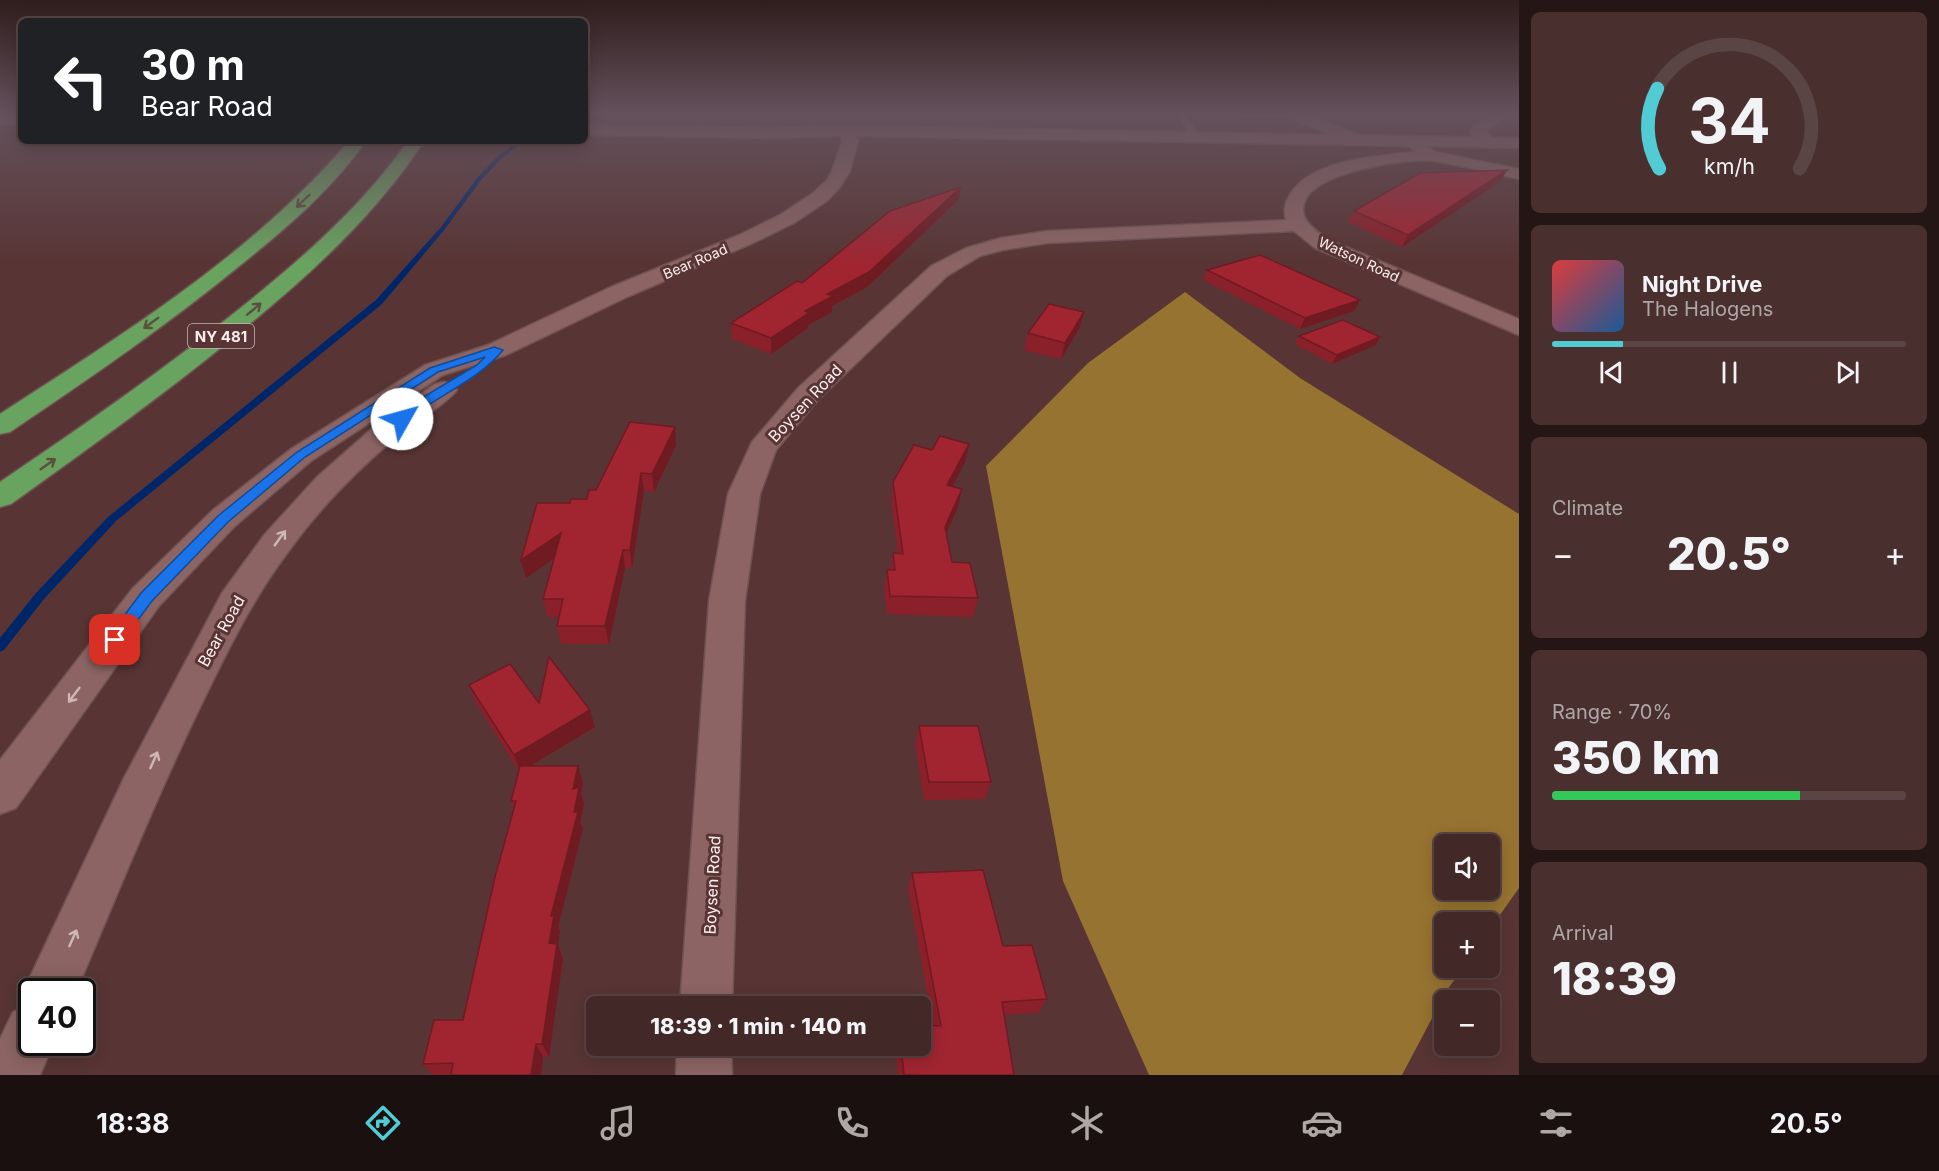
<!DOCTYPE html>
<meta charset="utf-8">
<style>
body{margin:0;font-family:Inter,sans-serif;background:#49302f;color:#f1f3f6;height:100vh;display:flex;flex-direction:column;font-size:22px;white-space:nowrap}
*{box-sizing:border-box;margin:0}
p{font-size:20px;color:#aea6a7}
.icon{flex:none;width:33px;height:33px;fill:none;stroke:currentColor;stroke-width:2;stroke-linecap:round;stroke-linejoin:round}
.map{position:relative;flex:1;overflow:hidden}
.details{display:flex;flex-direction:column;gap:12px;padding:12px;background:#241615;width:420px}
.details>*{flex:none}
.top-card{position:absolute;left:18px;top:18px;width:570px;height:126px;border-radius:9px;box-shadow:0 3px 15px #0003,0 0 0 2px #5a4444;background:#202124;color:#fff;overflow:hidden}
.controls{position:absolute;left:1434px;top:834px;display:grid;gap:12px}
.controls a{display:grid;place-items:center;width:66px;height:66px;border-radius:9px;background:#422827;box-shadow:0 3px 15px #0003,0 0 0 2px #5a4444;font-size:30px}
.speed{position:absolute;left:18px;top:978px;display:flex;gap:12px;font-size:30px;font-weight:700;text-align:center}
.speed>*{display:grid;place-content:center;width:78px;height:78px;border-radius:50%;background:#422827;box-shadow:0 3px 15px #0003,0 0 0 2px #5a4444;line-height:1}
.speed .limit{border:3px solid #111;border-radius:9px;background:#fff;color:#111}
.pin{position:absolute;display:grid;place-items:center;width:51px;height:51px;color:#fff;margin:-26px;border-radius:12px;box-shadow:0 3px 9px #0006}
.me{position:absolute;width:66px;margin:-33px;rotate:52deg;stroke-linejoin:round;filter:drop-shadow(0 0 4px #0008)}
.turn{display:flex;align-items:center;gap:21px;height:126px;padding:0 24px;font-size:27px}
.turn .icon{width:78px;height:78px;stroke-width:2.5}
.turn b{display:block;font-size:42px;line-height:51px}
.big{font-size:45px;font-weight:800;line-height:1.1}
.details .widget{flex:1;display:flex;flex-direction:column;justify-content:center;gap:9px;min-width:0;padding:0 21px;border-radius:9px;background:#49302f}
.details .dial{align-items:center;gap:0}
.dial svg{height:156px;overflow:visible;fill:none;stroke:#5a4444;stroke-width:7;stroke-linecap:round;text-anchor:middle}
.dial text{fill:#f1f3f6;stroke:none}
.song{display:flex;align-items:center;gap:18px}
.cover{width:72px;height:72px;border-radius:9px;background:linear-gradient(135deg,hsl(0 70% 55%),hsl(210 70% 35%))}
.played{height:6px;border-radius:3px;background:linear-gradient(90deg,#51ccd4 20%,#5a4444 20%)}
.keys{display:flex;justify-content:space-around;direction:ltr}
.heat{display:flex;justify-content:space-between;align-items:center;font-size:33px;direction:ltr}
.charge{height:9px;border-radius:4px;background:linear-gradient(90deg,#34c759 70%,#5a4444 0)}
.trip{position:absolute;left:586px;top:996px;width:345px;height:60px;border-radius:9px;background:#422827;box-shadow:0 3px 15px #0003,0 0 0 2px #5a4444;font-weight:800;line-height:60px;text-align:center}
.menu{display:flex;height:96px;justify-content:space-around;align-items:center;background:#1a1010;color:#aea6a7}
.menu .icon{width:42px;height:42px}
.menu .selected{color:#51ccd4}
.menu b{font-size:27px;color:#f1f3f6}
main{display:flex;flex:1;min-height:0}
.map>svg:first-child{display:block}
</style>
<main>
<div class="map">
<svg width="1519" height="1075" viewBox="0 0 1519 1075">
<rect width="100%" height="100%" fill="#583534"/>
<path fill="#967330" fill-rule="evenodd" d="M 1185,292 L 1300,378 L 1519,514 L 1519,888 L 1490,929 L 1490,922 L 1444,922 L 1444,968 L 1463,968 L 1447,990 L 1402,1075 L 1149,1075 L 1063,881 L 986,466 L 1088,363 ZM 1444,844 L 1490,844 L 1490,890 L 1444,890 Z"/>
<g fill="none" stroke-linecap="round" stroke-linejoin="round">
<path fill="#00266a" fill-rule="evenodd" d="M 514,144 L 519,145 L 502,158 L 481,180 L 445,229 L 382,304 L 116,521 L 44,599 L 4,650 L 0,652 L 0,638 L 36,593 L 108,517 L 376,300 L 441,227 L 477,178 L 498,156 Z"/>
<defs>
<path id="service" d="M 1176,114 L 1184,114 L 1201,137 L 1199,139 L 1193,139 Z
M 1232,114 L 1299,114 L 1299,115 L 1295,118 L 1236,117 Z"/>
<path id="minor" d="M 1284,114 L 1305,114 L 1365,137 L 1367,140 L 1365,143 L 1353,143 L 1286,117 Z
M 1492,114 L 1510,114 L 1487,130 L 1494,142 L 1492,145 L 1480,145 L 1470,133 L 1474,125 Z
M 1413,138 L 1436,152 L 1519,169 L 1519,179 C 1491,173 1461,165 1433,161 C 1405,158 1316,172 1305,201 C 1297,219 1316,231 1329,240 L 1519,319 L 1519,335 L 1315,248 L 1294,231 L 1047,243 L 1003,250 L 980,256 L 947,276 L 818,400 L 776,450 L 760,494 L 745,601 L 732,1006 L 680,1006 L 709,601 L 728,494 L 752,442 L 798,388 L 931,266 L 966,248 L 1001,238 L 1047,231 L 1286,220 C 1283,209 1285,202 1291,193 C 1313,159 1378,156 1415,152 L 1405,143 Z
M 677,1046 L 731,1046 L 732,1075 L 676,1075 Z"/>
<path id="tertiary" d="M 0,114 L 21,114 L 21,124 L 0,124 Z
M 585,125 L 769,128 L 846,126 L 1519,138 L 1519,148 L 856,136 L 858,141 L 850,171 L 840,187 L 827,201 L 794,223 L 753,243 L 627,297 L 506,355 L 443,375 L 311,461 L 235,526 L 159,606 L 16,808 L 0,814 L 0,760 L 133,588 L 213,510 L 291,449 L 425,365 L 488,345 L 611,287 L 739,235 L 780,215 L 813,193 L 827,180 L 832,171 L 842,141 L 840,136 L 769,138 L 585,135 Z
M 444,382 L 453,384 L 457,390 C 447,404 409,426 393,440 C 354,473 318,510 288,552 C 254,597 230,646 205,697 C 158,793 118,893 76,992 L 32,992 L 32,1042 L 54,1042 L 40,1075 L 0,1075 L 0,1039 L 13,1012 L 28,1005 L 23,992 L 124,778 L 222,593 L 265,534 L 317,477 L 375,426 L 435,384 Z"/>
<path id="motorway" d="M 349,141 L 366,141 C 333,188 288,227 243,263 C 169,324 90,378 10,432 L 0,434 L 0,414 C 123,334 254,253 349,141 Z
M 408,141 L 424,141 C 374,218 305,279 234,337 C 162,396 86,450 11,504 L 0,507 L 0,482 C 84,425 168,367 248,302 C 307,254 364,204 408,141 Z"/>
</defs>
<use href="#service" stroke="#6e5252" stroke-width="2"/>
<use href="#minor" stroke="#6e5252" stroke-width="3"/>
<use href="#tertiary" stroke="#6e5252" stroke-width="3"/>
<use href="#motorway" stroke="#6e5252" stroke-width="3"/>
<use href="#service" fill="#8b6463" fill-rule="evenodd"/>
<use href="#minor" fill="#8b6463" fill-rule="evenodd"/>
<use href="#tertiary" fill="#8b6463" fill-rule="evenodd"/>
<use href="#motorway" fill="#69a360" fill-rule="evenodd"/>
</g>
<path fill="#8a202a" d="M 1345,114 L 1362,114 L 1357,117 Z
M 1501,181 L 1402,247 L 1348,222 L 1354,211 Z
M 961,187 L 958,200 L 867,287 L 832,306 L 832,312 L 808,325 L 808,328 L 771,354 L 732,339 L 731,323 L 802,283 Z
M 1207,270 L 1360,300 L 1354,311 L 1300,329 L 1203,280 Z
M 1084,312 L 1079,329 L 1061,359 L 1024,350 L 1028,333 Z
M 1299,336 L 1380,337 L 1376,345 L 1332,364 L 1295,344 Z
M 969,444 L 965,462 L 952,487 L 962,489 L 958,507 L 946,534 L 952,562 L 978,598 L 973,617 L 887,614 L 884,589 L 887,570 L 890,570 L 893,553 L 898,553 L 891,500 L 893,482 L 932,450 Z
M 676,445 L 654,492 L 644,491 L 632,568 L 625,568 L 609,644 L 561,644 L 557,626 L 559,617 L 548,617 L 543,599 L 554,558 L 526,578 L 521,560 L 570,503 L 587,499 L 596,490 Z
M 469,685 L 539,703 L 595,727 L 530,766 L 583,783 L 581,793 L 584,804 L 580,822 L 583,829 L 558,927 L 560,931 L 558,945 L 563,959 L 549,1057 L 543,1057 L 541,1075 L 433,1075 L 423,1064 L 463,1020 L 514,808 L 511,801 L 519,771 L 476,703 Z
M 919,726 L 991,782 L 985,799 L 924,800 L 915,743 Z
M 912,873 L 1003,946 L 1047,999 L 1038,1013 L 1004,1015 L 1014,1075 L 898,1075 L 895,1046 L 921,1046 L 933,1025 L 908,889 Z"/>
<path fill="#701a22" d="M 1507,170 L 1501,181 L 1402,247 L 1408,235 Z
M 961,187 L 958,200 L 867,287 L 832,306 L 832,312 L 808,325 L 808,328 L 771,354 L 771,338 Z
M 1360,300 L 1354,311 L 1300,329 L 1305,318 Z
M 1084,312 L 1079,329 L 1061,359 L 1065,343 Z
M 1380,337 L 1376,345 L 1332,364 L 1337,355 Z
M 675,427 L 676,445 L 654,492 L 652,474 Z
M 969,444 L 965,462 L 944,503 L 947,485 Z
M 641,473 L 644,491 L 632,568 L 630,550 Z
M 962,489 L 958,507 L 941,545 L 945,527 Z
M 561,533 L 565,551 L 526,578 L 521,560 Z
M 623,550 L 625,568 L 609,644 L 605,626 Z
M 590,710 L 595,727 L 520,772 L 514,755 Z
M 578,766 L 583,783 L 581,793 L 584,804 L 580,822 L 583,829 L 558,927 L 560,931 L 558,945 L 563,959 L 549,1057 L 542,1044 L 551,916 L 574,812 L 573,789 Z
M 536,1044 L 543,1057 L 541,1075 L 531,1075 Z"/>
<path fill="#a02531" stroke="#701a22" stroke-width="1.5" d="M 1507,170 L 1408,235 L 1354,211 L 1420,173 Z
M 961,187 L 869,272 L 827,294 L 833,296 L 805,311 L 809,313 L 771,338 L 731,323 L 797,281 L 802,283 L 890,211 Z
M 1260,255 L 1360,300 L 1305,318 L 1207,270 Z
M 1049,304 L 1084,312 L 1065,343 L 1028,333 Z
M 1343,320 L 1380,337 L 1337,355 L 1299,336 Z
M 630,422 L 675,427 L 652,474 L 641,473 L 630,550 L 623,550 L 605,626 L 557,626 L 563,599 L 543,599 L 561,533 L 521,560 L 537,503 L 570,503 L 571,499 L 587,499 L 589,490 L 596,490 Z
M 940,436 L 969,444 L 947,485 L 962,489 L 945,527 L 952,562 L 970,563 L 978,598 L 890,596 L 887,570 L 895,570 L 893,553 L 903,554 L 893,482 L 914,445 L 932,450 Z
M 549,657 L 590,710 L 514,755 L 469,685 L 510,664 L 539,703 Z
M 919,726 L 978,726 L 991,782 L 929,782 Z
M 520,766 L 578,766 L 573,789 L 579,787 L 574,812 L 578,812 L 551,916 L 554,916 L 549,943 L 557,944 L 542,1044 L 536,1044 L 531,1075 L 451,1075 L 453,1063 L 423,1064 L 434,1020 L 463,1020 L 495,877 L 516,801 L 511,801 Z
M 983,870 L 1003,946 L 1032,945 L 1047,999 L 1002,1002 L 1014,1075 L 904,1075 L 901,1046 L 921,1046 L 921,1025 L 941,1026 L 912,873 Z"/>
<defs><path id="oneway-shaft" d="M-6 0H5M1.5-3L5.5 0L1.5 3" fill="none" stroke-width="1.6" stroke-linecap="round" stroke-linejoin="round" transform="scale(1.5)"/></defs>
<g stroke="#5c503f">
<use href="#oneway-shaft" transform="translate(303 201) rotate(136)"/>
<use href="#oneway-shaft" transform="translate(254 309) rotate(-40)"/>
<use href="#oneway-shaft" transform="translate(151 323) rotate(144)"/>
<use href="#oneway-shaft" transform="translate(48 464) rotate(-35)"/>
</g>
<g stroke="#cfb7b6">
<use href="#oneway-shaft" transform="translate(280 538) rotate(-54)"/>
<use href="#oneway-shaft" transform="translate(74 695) rotate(127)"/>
<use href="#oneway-shaft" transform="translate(154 760) rotate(-66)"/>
<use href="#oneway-shaft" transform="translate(73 938) rotate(-66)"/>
</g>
<linearGradient id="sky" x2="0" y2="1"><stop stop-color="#301d1d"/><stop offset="0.43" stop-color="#64515c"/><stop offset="1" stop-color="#64515c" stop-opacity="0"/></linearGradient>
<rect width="1519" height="264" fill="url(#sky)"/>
<path fill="#1a73e8" stroke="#114b97" stroke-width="1.5" d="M 494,347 L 503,350 C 478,381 437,395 407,421 L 398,421 L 397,419 L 415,402 L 477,365 L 485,357 L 438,372 L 305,457 L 228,522 L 152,601 L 120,644 L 109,644 L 107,640 L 109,636 L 141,593 L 219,515 L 297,452 L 430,368 Z"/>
<g text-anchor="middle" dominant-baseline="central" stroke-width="6" stroke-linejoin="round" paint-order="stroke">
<g font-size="14" fill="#fceeed" stroke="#583534">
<text transform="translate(1359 259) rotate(25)">Watson Road</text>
<text transform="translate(695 261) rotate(-23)">Bear Road</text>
</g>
<rect fill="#583534" stroke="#cbb6b6" stroke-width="1.5" x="188" y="324" width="66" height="24" rx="4.5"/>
<g font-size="15" font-weight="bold" fill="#fceeed">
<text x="221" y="336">NY 481</text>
</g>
<g font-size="16" fill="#fceeed" stroke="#583534">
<text transform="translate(805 403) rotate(-47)">Boysen Road</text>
<text transform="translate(221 631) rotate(-61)">Bear Road</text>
<text transform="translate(712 885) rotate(-87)">Boysen Road</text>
</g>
</g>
</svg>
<div class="controls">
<a><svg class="icon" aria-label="sound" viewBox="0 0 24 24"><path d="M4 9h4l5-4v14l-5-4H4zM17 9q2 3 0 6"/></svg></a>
<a>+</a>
<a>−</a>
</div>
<div class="speed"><div class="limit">40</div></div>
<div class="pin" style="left:115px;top:640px;background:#d93025"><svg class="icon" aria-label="arrive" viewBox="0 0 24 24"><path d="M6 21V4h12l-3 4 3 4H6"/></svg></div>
<svg class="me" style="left:402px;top:419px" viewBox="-20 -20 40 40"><circle r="19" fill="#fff"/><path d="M0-13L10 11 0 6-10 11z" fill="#1a73e8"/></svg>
<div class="trip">18:39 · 1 min · 140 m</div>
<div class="top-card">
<div class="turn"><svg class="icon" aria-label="left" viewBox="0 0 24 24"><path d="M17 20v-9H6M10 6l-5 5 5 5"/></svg><div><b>30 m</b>Bear Road</div></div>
</div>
</div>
<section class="details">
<div class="widget dial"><svg viewBox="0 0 100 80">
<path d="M14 69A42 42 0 1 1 86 69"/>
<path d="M14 69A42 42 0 0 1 13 28" stroke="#51ccd4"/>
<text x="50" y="56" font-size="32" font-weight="700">34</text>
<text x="50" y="72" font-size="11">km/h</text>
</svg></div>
<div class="widget">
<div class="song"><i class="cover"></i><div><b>Night Drive</b><p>The Halogens</p></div></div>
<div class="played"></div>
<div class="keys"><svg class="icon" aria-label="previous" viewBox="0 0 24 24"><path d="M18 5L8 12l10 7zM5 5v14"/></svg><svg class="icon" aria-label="pause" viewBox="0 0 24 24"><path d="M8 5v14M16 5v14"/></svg><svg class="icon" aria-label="next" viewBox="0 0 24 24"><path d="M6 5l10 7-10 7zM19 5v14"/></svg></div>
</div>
<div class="widget"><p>Climate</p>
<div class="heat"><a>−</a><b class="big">20.5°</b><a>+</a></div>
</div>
<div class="widget"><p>Range · 70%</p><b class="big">350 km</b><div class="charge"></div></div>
<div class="widget"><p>Arrival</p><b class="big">18:39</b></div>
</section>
</main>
<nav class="menu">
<b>18:38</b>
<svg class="icon selected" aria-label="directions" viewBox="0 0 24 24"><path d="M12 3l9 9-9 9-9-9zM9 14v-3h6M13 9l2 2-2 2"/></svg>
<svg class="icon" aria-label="music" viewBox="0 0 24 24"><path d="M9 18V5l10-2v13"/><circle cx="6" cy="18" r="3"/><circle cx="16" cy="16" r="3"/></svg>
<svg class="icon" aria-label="phone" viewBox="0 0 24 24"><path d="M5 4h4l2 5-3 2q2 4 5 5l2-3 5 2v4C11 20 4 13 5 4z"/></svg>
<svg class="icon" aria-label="climate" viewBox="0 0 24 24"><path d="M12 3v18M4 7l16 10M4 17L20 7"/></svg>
<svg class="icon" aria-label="car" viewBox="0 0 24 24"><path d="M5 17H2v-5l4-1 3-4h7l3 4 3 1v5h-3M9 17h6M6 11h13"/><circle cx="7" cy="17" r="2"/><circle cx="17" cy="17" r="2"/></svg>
<svg class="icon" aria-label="filters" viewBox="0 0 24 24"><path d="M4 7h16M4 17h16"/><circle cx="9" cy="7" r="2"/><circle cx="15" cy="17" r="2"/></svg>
<b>20.5°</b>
</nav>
